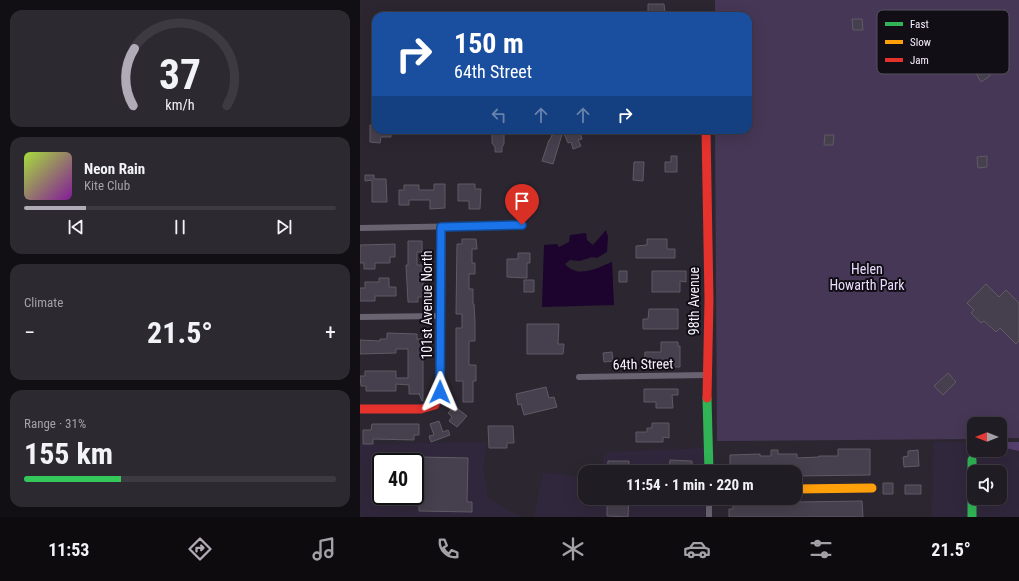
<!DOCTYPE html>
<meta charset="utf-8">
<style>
body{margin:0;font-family:"Roboto Condensed",sans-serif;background:#2d2931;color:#f1f3f6;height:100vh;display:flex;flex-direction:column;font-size:15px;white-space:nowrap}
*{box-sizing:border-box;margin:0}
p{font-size:13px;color:#a2a1a6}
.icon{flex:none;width:22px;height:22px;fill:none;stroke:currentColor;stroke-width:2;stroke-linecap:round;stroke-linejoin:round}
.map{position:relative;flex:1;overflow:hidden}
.side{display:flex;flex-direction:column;gap:10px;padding:10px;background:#120f14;width:360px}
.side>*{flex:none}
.guide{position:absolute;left:12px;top:12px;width:380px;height:122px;border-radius:12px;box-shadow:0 4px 16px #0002,0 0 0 1px #3d3a41;background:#1a4fa0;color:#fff;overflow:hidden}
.needle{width:26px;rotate:270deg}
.fabs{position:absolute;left:607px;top:417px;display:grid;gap:8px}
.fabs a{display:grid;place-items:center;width:40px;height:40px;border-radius:8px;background:#201c24;box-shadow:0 4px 16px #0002,0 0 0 1px #3d3a41;font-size:20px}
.speed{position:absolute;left:12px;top:453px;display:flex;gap:8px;font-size:20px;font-weight:700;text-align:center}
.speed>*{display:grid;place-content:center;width:52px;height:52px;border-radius:50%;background:#201c24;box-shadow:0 4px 16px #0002,0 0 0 1px #3d3a41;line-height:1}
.speed .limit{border:2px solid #111;border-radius:6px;background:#fff;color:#111}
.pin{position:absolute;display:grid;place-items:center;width:34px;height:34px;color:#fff;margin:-41px -17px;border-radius:50% 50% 50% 0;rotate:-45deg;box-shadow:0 0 4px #0007}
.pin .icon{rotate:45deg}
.me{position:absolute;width:44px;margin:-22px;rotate:1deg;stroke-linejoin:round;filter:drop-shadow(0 0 3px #0008)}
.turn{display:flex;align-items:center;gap:14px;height:84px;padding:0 16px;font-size:18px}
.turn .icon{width:52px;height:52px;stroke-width:2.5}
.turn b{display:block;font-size:28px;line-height:34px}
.lanes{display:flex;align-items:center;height:38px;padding:0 16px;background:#0003;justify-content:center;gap:20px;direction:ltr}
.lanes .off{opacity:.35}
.big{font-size:30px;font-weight:700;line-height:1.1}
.side .card{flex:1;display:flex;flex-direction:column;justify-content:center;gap:6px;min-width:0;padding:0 14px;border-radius:12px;background:#2d2931}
.side .dial{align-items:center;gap:0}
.dial svg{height:104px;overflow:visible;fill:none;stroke:#3d3a41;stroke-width:7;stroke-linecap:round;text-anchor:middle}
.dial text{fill:#f1f3f6;stroke:none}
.song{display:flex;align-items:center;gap:12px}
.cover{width:48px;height:48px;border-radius:6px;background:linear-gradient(135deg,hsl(80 70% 55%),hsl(290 70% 35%))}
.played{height:4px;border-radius:2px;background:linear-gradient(90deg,#b0abb6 20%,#3d3a41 20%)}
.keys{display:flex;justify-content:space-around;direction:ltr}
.heat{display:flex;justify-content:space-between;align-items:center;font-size:22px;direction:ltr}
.charge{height:6px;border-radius:3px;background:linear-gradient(90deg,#34c759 31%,#3d3a41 0)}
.trip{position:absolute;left:218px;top:465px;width:224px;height:40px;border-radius:12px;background:#201c24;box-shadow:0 4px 16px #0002,0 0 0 1px #3d3a41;font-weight:700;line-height:40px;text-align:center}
.tabs{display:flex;height:64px;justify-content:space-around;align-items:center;background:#0d0b0e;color:#a2a1a6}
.tabs .icon{width:28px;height:28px}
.tabs .on{color:#b0abb6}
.tabs b{font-size:18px;color:#f1f3f6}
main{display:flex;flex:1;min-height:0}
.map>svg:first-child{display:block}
</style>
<main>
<section class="side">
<div class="card dial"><svg viewBox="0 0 100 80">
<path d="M14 69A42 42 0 1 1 86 69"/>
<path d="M14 69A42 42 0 0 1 15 25" stroke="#b0abb6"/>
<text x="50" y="56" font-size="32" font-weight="700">37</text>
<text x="50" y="72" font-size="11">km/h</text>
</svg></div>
<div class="card">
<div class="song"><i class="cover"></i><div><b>Neon Rain</b><p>Kite Club</p></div></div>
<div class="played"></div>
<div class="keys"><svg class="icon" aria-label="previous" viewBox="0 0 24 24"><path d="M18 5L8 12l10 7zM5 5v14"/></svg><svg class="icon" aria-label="pause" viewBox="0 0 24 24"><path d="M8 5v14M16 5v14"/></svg><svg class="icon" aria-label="next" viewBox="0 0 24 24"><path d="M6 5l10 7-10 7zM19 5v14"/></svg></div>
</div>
<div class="card"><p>Climate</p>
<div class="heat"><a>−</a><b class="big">21.5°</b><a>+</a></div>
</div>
<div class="card"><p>Range · 31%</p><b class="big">155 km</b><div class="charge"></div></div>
</section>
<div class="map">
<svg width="659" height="517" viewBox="0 0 659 517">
<rect width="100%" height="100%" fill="#2b2630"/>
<path fill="#31273c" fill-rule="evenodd" d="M 127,442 L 123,466 L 128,498 L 161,517 L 0,517 L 0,444 ZM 21,462 L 55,462 L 55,496 L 21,496 Z
M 573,442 L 614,442 L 614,450 L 640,450 L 640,447 L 659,451 L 659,517 L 572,517 ZM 614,472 L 640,472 L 640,498 L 614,498 Z
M 345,448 L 345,472 L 243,472 L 243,456 L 250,452 Z
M 183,472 L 225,478 L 225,498 L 345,498 L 345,517 L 174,517 Z"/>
<path fill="#463756" d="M 355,0 L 659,0 L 659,438 L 640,438 L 640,424 L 614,424 L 614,439 L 357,441 L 355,130 L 388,130 L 388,16 L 355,16 Z"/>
<path fill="#553e6d" d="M 640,442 L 659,442 L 659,451 L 640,447 Z"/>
<path fill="#1c042f" d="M 246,230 L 248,237 L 247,252 L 237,258 L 232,257 L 220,261 L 210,260 L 205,264 C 218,279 237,268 252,262 L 254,305 L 182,307 L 184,245 L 197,244 L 199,247 L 209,242 L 210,235 L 226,233 L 227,240 L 233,245 Z"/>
<path fill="#463f4d" stroke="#5f5b64" d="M 288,4 L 304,4 L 305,12 L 288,13 Z
M 492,19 L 502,19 L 503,30 L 493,30 Z
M 625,67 L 630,76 L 621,82 L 616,73 Z
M 10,125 L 16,125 L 16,130 L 31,130 L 31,137 L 21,137 L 20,143 L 10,142 Z
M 132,130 L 144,130 L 144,144 L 142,147 L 142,152 L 135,152 L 135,147 L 132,143 Z
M 194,130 L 219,130 L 222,139 L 218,140 L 221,146 L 213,149 L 211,142 L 208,143 L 203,131 L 193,164 L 182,161 L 189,140 L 190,140 L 192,135 L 195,134 Z
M 465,135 L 474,135 L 473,145 L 464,145 Z
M 311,156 L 317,156 L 317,172 L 305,172 L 305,162 L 311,162 Z
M 627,156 L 627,167 L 618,168 L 617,157 Z
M 274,162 L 284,162 L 283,181 L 273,180 Z
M 5,175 L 14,175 L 14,179 L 26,179 L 27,202 L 12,202 L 12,180 L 5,181 Z
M 74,184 L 85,184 L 85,208 L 70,209 L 70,200 L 49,200 L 49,205 L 39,205 L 39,190 L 44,190 L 44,185 L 59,185 L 59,190 L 74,190 Z
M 98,184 L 115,184 L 115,189 L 121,189 L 120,209 L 109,209 L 109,201 L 98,201 Z
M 102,239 L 116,239 L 117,249 L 112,249 L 112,263 L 115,263 L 115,274 L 109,274 L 109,289 L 113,289 L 113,304 L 114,304 L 115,322 L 115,341 L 109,341 L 109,365 L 116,365 L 116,381 L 113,381 L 113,402 L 103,402 L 103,381 L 96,381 L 96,328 L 102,328 L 102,314 L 96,314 L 97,244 L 102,244 Z
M 287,239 L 307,239 L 307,249 L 315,249 L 315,258 L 276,258 L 276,246 L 287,245 Z
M 48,241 L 62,241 L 62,252 L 57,252 L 57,265 L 63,265 L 63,297 L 58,297 L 58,302 L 48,302 L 46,265 L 48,265 Z
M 35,244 L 35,257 L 30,257 L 30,263 L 15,263 L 15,269 L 4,269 L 4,263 L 0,263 L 0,245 Z
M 158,253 L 170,253 L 170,263 L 167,263 L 167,278 L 147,277 L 147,259 L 158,259 Z
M 259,271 L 267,271 L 267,282 L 259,282 Z
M 292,271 L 326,271 L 326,282 L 320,281 L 320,292 L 292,292 Z
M 19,278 L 29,278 L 29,287 L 36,287 L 36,296 L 15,296 L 15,301 L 0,301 L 0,288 L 5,288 L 5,282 L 19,282 Z
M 164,280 L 174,280 L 174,292 L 164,292 Z
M 626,284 L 639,297 L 646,290 L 659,303 L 659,341 L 656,344 L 640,328 L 636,332 L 624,321 L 621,323 L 611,313 L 614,310 L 607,303 Z
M 289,309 L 318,309 L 318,329 L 283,329 L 283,319 L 288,319 Z
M 167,324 L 199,324 L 198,344 L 204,344 L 203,354 L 167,354 Z
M 27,333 L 57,334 L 57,339 L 63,339 L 63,401 L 62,401 L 59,393 L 59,394 L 49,394 L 49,385 L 36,384 L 36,391 L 6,391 L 6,386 L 1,386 L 0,376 L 5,376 L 5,371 L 36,371 L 36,378 L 48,378 L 48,349 L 36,349 L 36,353 L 0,354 L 0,340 L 20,341 L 20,339 L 27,339 Z
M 301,342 L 318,342 L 318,346 L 320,346 L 320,367 L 284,367 L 285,352 L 301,352 Z
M 252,352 L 253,361 L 244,362 L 243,353 Z
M 588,373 L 596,382 L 583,395 L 574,386 Z
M 186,387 L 189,398 L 194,397 L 197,407 L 164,415 L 161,404 L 158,405 L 156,394 Z
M 284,389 L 318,389 L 318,395 L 312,395 L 313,408 L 296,408 L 296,402 L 284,402 Z
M 94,406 L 107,416 L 97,427 L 89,421 L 92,417 L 88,413 Z
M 79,421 L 83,432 L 88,430 L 90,435 L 71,442 L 69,436 L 74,435 L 70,424 Z
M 292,423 L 309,423 L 309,438 L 303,437 L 303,442 L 276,442 L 276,432 L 287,432 L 287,428 L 292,428 Z
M 12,424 L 59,424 L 59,435 L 54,435 L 54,440 L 13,439 L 13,444 L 3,444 L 3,430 L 11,430 Z
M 128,426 L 153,426 L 154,443 L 147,443 L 147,448 L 129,448 Z
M 478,449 L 510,449 L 510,475 L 435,476 L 435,472 L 370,472 L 370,455 L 400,454 L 400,456 L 411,456 L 411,450 L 418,450 L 418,454 L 437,454 L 437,458 L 459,457 L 459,456 L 478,456 Z
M 558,450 L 559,466 L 544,467 L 543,457 L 548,456 L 548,451 Z
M 59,457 L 108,458 L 107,502 L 112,502 L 112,512 L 59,511 L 59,501 L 55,501 L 56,491 L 59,491 Z
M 310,460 L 332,461 L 332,472 L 309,472 Z
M 248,461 L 269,461 L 269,472 L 247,472 Z
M 523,483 L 533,483 L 533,494 L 523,494 Z
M 545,485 L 561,485 L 561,494 L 545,494 Z
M 247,498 L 269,498 L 268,517 L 247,516 Z
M 502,501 L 503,517 L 369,517 L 369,509 L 373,509 L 373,503 Z"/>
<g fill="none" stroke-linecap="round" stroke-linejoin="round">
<path stroke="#696271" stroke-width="6" d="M 0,228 L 162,225
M 0,317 L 81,316
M 219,377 L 347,375
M 349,498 L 349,517"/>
<path stroke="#30b455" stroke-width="9" d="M 347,398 L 349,472
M 612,460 L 612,517"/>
<path stroke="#ff9f0a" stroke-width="9" d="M 435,489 L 512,488"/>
<path stroke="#e5322d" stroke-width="9" d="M 346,130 L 349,300 L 347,398
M 0,409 L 61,409 L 75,405 L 80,392 L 81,227"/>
</g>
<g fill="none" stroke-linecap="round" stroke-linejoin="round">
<defs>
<path id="route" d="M 80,392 L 81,227 L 162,225"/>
</defs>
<use href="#route" stroke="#114b97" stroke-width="10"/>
<use href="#route" stroke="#1a73e8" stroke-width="7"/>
</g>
<g text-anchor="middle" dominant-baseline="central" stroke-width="4" stroke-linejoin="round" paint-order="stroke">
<g font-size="14" fill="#ebdcfe" stroke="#110e16">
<text x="507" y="269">Helen<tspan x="507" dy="16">Howarth Park</tspan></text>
</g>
<g font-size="14" fill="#f7f2fe" stroke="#110e16">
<text transform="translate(334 301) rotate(-90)">98th Avenue</text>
<text transform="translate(67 305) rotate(-90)">101st Avenue North</text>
<text transform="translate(283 364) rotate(-1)">64th Street</text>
</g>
</g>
<rect x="517" y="10" width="132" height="64" rx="6" fill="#110e16" stroke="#56525c" stroke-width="1"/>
<rect x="525" y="22" width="18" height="4" fill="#30b455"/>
<rect x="525" y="40" width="18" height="4" fill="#ff9f0a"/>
<rect x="525" y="58" width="18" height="4" fill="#e5322d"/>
<g font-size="11" fill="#f7f2fe">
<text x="550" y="28">Fast</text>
<text x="550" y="46">Slow</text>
<text x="550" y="64">Jam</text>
</g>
</svg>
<div class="fabs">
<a><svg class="needle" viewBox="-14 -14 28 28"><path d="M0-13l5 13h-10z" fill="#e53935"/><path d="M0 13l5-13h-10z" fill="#a2a1a6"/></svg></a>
<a><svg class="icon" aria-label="sound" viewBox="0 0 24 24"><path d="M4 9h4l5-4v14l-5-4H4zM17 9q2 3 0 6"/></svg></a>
</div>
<div class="speed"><div class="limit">40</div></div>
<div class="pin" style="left:162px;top:225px;background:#d93025"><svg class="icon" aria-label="arrive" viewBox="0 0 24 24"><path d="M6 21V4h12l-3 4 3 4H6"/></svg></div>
<svg class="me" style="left:80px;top:392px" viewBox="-20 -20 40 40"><path d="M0-17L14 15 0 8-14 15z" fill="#1a73e8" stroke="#fff" stroke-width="4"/></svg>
<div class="trip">11:54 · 1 min · 220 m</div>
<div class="guide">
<div class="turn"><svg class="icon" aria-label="right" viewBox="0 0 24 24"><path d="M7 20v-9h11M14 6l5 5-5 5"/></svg><div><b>150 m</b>64th Street</div></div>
<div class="lanes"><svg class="icon off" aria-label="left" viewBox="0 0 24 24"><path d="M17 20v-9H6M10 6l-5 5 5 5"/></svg><svg class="icon off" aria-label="ahead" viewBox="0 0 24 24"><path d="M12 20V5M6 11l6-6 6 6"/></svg><svg class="icon off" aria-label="ahead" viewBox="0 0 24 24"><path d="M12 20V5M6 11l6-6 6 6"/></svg><svg class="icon" aria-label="right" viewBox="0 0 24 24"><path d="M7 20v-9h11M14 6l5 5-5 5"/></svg></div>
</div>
</div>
</main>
<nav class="tabs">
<b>11:53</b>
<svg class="icon on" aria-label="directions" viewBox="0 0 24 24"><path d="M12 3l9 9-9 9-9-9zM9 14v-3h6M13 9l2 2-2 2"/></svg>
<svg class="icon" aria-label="music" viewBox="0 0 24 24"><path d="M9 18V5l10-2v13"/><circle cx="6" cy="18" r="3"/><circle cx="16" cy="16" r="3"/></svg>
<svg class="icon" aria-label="phone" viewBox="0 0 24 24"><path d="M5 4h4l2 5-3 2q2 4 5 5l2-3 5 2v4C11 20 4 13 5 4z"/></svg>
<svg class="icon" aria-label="climate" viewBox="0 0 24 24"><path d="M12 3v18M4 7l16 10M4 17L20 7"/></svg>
<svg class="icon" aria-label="car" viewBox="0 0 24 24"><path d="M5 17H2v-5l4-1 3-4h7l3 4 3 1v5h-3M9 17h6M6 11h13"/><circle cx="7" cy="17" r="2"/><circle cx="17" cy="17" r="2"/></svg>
<svg class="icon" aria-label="filters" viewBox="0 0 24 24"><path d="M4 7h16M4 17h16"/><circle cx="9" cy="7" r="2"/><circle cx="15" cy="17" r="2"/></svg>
<b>21.5°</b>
</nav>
